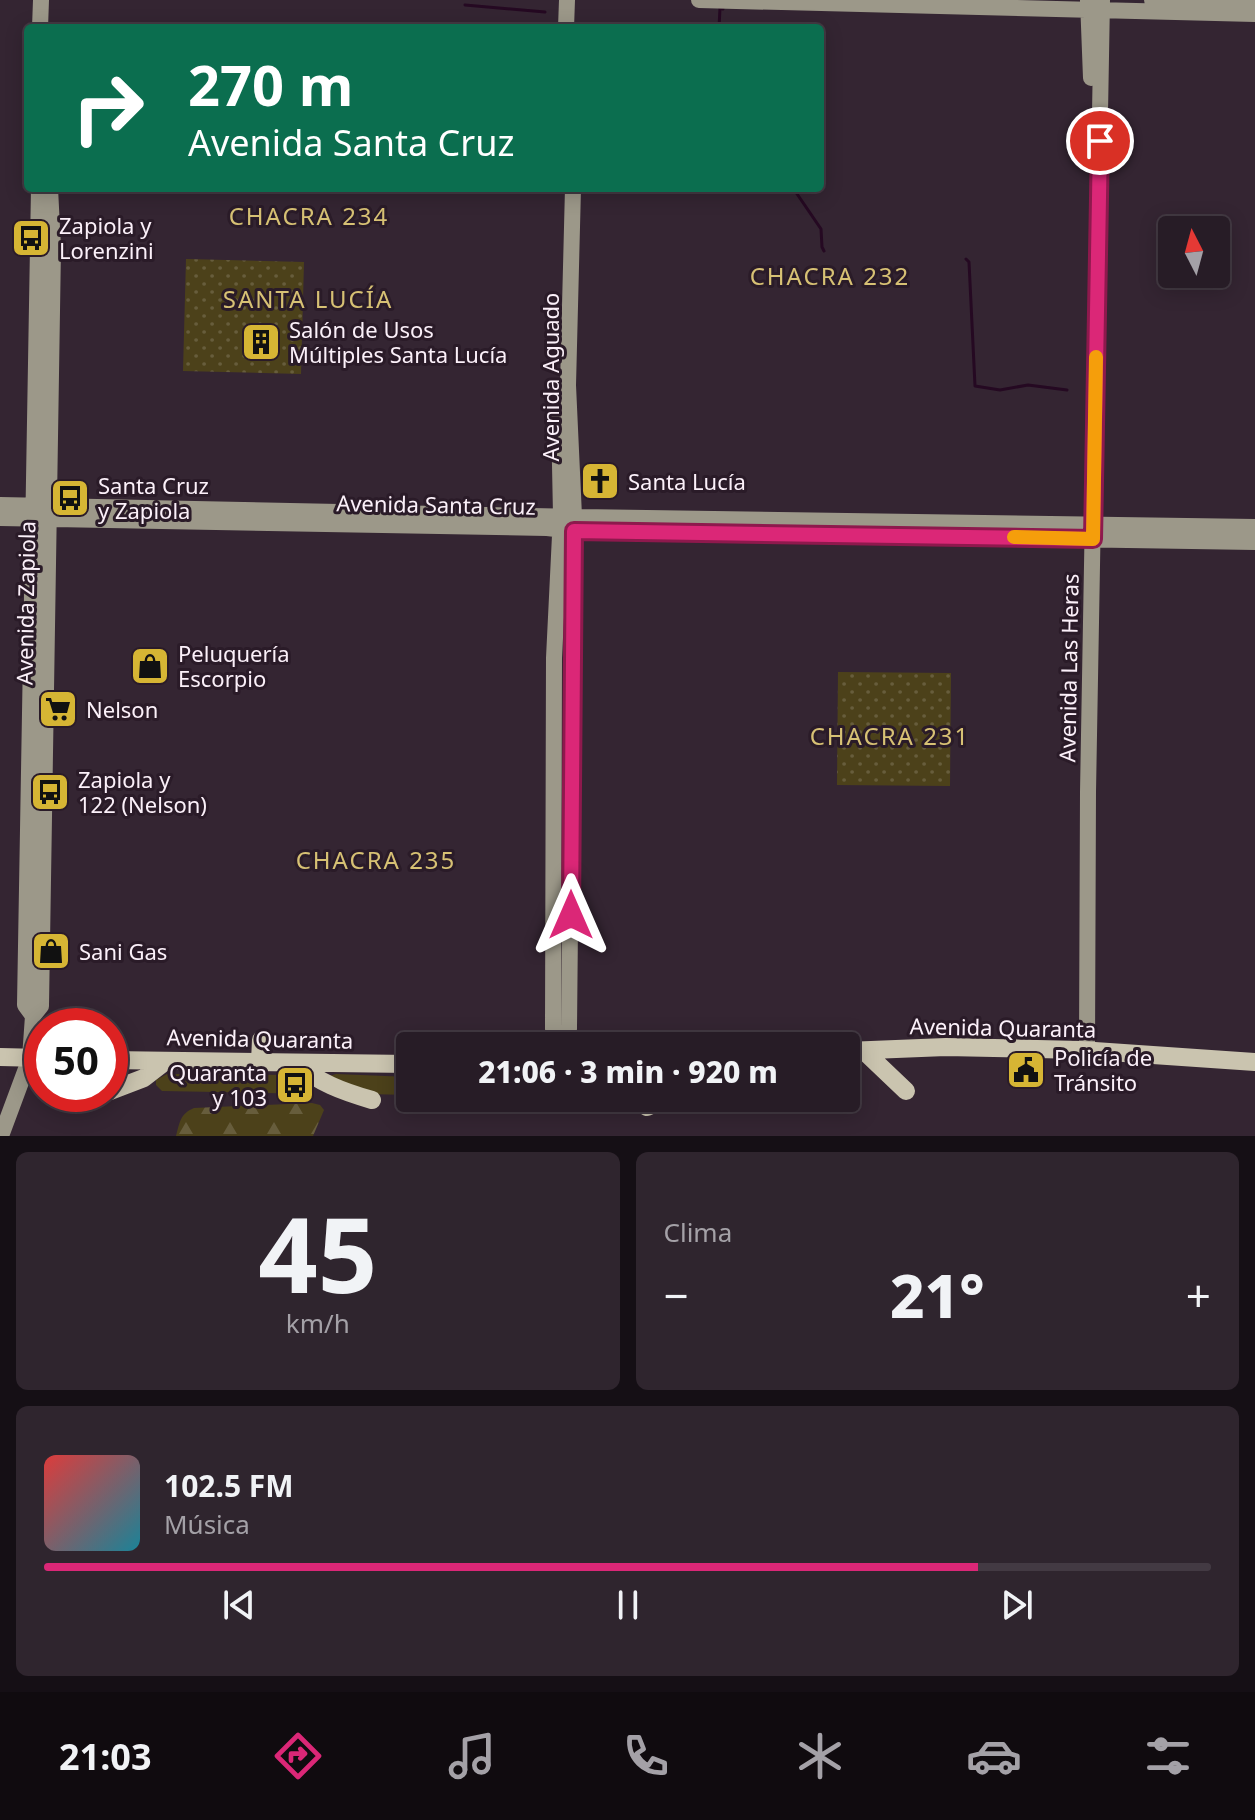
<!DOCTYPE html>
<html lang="es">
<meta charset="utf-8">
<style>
body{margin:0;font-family:"Noto Sans",sans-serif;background:#2f252e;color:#f1f3f6;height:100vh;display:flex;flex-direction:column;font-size:30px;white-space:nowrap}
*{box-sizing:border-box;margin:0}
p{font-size:26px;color:#a4a1a7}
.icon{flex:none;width:44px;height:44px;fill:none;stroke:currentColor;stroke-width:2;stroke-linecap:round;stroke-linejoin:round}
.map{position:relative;height:1136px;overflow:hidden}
.drawer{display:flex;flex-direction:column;gap:16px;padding:16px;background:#150f15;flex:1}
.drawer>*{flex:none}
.top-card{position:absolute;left:24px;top:24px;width:800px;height:168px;border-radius:8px;box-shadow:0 4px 20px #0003,0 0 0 2px #433a43;background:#0b6e4f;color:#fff;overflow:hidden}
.needle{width:52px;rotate:354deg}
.fabs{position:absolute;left:1158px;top:216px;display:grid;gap:16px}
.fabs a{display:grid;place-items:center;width:72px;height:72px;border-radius:8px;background:#271c26;box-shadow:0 4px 20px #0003,0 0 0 2px #433a43;font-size:40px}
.speed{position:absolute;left:24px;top:1008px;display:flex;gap:16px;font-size:40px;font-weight:700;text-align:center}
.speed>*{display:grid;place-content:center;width:104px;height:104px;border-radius:50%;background:#271c26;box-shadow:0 4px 20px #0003,0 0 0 2px #433a43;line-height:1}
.speed .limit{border:12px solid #d22;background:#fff;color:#111}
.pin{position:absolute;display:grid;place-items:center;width:68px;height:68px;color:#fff;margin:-34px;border:4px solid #fff;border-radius:50%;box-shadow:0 2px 8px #0007}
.me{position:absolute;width:88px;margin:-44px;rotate:0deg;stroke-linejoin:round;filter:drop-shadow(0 0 6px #0008)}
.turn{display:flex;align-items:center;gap:28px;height:168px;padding:0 32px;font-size:36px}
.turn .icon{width:104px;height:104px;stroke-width:2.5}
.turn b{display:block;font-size:56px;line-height:68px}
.big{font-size:60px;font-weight:800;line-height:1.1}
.drawer .tile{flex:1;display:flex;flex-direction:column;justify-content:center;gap:12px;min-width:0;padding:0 28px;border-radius:12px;background:#2f252e}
.drawer .dial{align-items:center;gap:0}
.dial b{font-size:104px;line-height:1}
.song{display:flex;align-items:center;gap:24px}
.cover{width:96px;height:96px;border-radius:12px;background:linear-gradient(135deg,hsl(0 70% 55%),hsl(190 70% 35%))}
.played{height:8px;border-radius:4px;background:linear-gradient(90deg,#db2777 80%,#433a43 80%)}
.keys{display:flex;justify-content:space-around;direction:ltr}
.heat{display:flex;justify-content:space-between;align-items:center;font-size:44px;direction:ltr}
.drawer .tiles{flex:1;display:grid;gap:16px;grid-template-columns:1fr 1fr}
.tile:last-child{grid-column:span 2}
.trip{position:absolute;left:396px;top:1032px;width:464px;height:80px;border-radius:8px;background:#271c26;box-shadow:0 4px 20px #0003,0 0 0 2px #433a43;font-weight:800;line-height:80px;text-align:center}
.tab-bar{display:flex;height:128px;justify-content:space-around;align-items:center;background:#100b0f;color:#a4a1a7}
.tab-bar .icon{width:56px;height:56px}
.tab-bar .on{color:#db2777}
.tab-bar b{font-size:36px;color:#f1f3f6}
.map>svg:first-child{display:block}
</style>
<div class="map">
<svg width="1255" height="1136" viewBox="0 0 1255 1136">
<defs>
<pattern id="forest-firs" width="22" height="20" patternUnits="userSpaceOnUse" patternTransform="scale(2)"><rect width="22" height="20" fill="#4c411a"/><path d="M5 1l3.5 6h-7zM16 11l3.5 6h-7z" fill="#675d3c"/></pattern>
<pattern id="park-dots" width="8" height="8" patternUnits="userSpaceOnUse" patternTransform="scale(2)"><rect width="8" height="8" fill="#4c411a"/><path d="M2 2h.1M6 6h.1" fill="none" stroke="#675d3c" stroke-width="1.8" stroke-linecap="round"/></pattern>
</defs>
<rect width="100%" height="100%" fill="#342532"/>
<path fill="#4c411a" d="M 167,1074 L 295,1075 L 307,1084 L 313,1094 L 162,1091 L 156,1085 L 156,1080 Z
M 336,1074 L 410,1077 L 410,1095 L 366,1094 L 329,1076 Z"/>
<path fill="url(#forest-firs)" d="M 312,1103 L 320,1105 L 324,1110 L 313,1136 L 176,1136 C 180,1122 180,1114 194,1108 Z"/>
<path fill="url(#park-dots)" d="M 186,259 L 304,262 L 301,374 L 183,371 Z
M 838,672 L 951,673 L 950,786 L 837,785 Z"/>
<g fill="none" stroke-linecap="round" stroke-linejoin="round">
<path stroke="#250922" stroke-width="3" d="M 465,5 L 545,12
M 719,28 L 720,8 L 723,9
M 793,188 L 821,229 L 822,247 L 824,251
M 966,259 L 969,262 L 975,386 L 1000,390 L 1028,385 L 1067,390"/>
<path stroke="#9c9889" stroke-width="16" d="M 699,0 L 1255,14
M 1088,0 L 1091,78
M 1152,0 L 1255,2
M 40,28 L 41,0
M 566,28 L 567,0
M 559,415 L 561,515 L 554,658 L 553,1029 L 561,1043
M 0,505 L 580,517 L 1255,527
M 0,518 L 547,528 L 574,531 L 1255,542
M 33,1016 L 25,1005 L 39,188
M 561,1046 L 569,1029 L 574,516 L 568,385 L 573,188
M 1087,1050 L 1088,792 L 1102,0
M 1,1136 L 30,1058 L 33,1016 L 41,1006 L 53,248 L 50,188"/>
<path stroke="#cac4af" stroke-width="18" d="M 846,1051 L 946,1047 L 1080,1050 L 1255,1062
M 864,1051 L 906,1091
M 0,1057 L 42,1058
M 110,1060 L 410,1064
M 260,1062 L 261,1040
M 295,1063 C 320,1083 341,1091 372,1100
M 110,1091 L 144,1078 L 166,1061
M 90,1095 L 97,1094
M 647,1107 L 667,1098"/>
</g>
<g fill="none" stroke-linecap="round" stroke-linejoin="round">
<defs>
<path id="route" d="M 571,915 L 574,531 L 1093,539 L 1100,141"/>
</defs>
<use href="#route" stroke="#8e194d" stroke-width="20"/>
<use href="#route" stroke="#db2777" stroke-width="14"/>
<path stroke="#f59e0b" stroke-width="14" d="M 1014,537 L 1093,539 L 1096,357"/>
</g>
<defs>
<symbol id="bus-square" viewBox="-11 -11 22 22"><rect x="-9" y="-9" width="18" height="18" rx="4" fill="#d6b534" stroke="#2a1b28"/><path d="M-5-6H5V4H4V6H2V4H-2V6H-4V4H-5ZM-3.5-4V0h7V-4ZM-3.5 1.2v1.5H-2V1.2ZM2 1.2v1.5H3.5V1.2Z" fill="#111"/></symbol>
<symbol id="building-square" viewBox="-11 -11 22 22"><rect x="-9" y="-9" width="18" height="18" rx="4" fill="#d6b534" stroke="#2a1b28"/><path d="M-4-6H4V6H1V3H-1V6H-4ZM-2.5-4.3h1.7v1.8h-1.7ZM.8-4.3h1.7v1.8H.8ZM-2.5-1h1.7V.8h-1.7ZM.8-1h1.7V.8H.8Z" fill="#111"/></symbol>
<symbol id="church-square" viewBox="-11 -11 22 22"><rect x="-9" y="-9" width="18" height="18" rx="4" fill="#d6b534" stroke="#2a1b28"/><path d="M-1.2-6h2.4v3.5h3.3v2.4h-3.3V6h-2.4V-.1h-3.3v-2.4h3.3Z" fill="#111"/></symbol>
<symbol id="shop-square" viewBox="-11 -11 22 22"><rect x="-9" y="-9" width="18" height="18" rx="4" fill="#d6b534" stroke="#2a1b28"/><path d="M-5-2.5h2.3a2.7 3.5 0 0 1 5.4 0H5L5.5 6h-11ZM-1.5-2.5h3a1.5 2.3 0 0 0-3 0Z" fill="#111"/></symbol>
<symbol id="supermarket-square" viewBox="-11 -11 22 22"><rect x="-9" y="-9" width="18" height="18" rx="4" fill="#d6b534" stroke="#2a1b28"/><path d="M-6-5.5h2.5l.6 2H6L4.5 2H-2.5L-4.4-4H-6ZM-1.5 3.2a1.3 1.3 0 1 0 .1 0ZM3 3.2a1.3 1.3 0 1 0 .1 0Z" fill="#111"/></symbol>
<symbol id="civic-square" viewBox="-11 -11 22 22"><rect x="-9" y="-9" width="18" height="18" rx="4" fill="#d6b534" stroke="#2a1b28"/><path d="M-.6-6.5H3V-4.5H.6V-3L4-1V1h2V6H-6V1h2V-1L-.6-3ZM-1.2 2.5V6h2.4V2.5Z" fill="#111"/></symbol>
</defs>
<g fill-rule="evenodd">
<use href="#bus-square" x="9" y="216" width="44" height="44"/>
<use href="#building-square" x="239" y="320" width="44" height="44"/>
<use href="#church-square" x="578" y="459" width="44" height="44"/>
<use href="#bus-square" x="48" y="476" width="44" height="44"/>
<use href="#shop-square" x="128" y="644" width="44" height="44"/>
<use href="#supermarket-square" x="36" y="687" width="44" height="44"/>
<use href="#bus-square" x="28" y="770" width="44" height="44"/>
<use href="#shop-square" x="29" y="929" width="44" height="44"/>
<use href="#civic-square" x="1004" y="1048" width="44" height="44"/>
<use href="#bus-square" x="273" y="1063" width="44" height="44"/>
</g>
<g text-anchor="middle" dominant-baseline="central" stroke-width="6" stroke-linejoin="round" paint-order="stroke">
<g font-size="22" fill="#fbf0f9" stroke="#2a1b28" text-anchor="start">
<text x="59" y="225">Zapiola y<tspan x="59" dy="25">Lorenzini</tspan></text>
<text x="289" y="329">Salón de Usos<tspan x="289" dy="25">Múltiples Santa Lucía</tspan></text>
<text x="628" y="481">Santa Lucía</text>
<text x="98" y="485">Santa Cruz<tspan x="98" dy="25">y Zapiola</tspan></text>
<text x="178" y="653">Peluquería<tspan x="178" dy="25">Escorpio</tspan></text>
<text x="86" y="709">Nelson</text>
<text x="78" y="779">Zapiola y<tspan x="78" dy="25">122 (Nelson)</tspan></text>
<text x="79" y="951">Sani Gas</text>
<text x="1054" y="1057">Policía de<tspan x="1054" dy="25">Tránsito</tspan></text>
<text x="267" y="1072" text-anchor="end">Quaranta<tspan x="267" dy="25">y 103</tspan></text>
</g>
<g font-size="22" fill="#fbf0f9" stroke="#2a1b28">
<text transform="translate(550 377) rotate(-90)">Avenida Aguado</text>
<text transform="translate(436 504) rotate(1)">Avenida Santa Cruz</text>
<text transform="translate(25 603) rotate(-89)">Avenida Zapiola</text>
<text transform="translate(1068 668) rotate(-89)">Avenida Las Heras</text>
<text transform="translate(1003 1027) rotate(1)">Avenida Quaranta</text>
<text transform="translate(260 1038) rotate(1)">Avenida Quaranta</text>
</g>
<g font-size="24" letter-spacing="2" fill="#d7c174" stroke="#2a1b28">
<text x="309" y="215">CHACRA 234</text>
<text x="830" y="275">CHACRA 232</text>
<text x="308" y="298">SANTA LUCÍA</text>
<text x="890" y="735">CHACRA 231</text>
<text x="376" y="859">CHACRA 235</text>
</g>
</g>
</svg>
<div class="fabs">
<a><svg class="needle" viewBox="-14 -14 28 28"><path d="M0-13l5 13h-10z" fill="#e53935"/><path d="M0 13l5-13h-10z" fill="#a4a1a7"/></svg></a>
</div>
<div class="speed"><div class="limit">50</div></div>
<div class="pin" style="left:1100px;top:141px;background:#d93025"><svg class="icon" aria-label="arrive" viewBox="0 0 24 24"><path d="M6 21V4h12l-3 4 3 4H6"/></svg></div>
<svg class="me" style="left:571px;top:915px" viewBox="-20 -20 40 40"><path d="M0-17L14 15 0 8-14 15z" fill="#db2777" stroke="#fff" stroke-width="4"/></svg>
<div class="trip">21:06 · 3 min · 920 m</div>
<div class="top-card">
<div class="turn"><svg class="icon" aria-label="right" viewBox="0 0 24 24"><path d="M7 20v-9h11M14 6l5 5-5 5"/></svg><div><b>270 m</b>Avenida Santa Cruz</div></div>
</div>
</div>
<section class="drawer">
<div class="tiles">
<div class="tile dial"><b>45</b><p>km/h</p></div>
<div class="tile"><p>Clima</p>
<div class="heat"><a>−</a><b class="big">21°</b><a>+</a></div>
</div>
<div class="tile">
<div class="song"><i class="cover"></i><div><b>102.5 FM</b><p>Música</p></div></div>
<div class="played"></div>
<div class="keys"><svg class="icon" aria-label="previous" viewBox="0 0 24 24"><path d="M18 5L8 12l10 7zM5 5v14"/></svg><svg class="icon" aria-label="pause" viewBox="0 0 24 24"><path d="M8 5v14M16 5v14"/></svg><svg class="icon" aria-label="next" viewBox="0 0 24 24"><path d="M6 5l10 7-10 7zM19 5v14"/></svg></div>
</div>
</div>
</section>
<nav class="tab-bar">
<b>21:03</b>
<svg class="icon on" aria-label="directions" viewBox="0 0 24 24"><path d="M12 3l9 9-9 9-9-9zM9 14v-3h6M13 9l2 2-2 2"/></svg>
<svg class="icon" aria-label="music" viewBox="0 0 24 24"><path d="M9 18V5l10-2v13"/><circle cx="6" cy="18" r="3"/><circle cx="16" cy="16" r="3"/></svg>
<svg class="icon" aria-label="phone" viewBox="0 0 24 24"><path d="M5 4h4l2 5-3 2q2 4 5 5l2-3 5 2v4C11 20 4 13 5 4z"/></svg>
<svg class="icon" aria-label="climate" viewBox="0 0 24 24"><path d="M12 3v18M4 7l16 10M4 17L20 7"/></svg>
<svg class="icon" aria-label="car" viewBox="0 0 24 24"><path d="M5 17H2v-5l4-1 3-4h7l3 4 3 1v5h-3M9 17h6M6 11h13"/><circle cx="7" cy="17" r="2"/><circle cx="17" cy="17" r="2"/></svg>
<svg class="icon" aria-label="filters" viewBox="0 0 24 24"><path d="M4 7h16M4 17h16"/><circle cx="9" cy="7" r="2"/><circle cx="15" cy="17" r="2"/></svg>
</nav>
